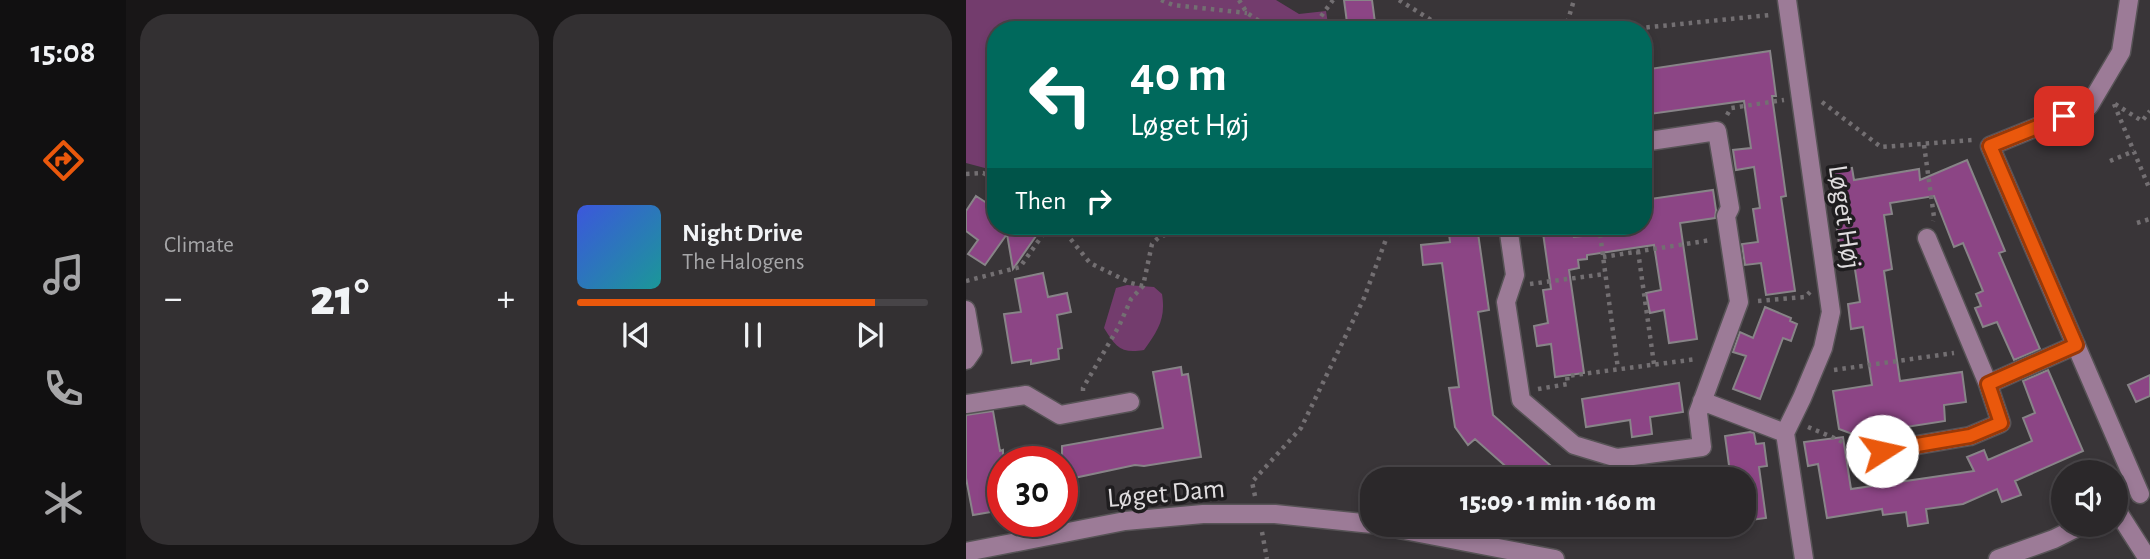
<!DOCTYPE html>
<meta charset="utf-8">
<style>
body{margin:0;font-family:"Alegreya Sans",sans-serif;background:#333032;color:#f1f3f6;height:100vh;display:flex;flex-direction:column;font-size:26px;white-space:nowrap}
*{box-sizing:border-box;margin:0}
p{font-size:23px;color:#a6a6a8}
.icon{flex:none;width:38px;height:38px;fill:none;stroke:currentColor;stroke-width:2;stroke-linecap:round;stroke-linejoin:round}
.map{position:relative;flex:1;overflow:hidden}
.drawer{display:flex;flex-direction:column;gap:14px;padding:14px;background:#181617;width:840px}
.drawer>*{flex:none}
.banner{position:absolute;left:21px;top:21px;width:665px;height:214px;border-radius:28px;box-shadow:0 4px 10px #0003,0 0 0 2px #474447;background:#00695c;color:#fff;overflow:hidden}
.buttons{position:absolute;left:1085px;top:460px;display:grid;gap:14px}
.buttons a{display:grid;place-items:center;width:77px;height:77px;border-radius:50%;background:#2b282a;box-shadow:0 4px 10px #0003,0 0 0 2px #474447;font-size:35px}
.speed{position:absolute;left:21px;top:446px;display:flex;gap:14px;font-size:35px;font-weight:700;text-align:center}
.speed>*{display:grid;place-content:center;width:91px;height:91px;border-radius:50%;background:#2b282a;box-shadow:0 4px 10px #0003,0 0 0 2px #474447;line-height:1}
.speed .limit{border:10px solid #d22;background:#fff;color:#111}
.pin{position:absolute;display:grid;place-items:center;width:60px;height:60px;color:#fff;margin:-30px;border-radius:14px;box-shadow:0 4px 10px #0006}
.me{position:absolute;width:77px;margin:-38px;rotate:80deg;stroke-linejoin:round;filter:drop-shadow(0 0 5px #0008)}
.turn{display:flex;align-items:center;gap:24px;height:147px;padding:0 28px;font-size:32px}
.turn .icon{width:91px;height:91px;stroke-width:2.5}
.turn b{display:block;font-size:49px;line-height:60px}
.then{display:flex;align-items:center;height:66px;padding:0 28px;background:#0003;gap:14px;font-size:26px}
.big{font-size:52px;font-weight:800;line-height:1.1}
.drawer .tile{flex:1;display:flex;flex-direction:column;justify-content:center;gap:10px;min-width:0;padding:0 24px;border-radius:28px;background:#333032}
.song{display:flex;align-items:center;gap:21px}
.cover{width:84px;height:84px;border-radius:10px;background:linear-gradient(135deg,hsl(230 70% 55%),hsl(180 70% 35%))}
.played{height:7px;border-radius:4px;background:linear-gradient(90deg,#ea580c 85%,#474447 85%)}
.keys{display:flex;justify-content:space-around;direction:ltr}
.heat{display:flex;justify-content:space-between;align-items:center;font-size:38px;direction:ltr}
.drawer .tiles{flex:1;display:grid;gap:14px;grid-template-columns:repeat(2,1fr)}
.trip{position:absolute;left:394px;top:467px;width:396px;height:70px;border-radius:28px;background:#2b282a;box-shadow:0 4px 10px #0003,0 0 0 2px #474447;font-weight:800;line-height:70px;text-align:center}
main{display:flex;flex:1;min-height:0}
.tabs{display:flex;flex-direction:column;width:126px;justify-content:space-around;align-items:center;background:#111011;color:#a6a6a8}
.tabs .icon{width:49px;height:49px}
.tabs .active{color:#ea580c}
.tabs b{font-size:32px;color:#f1f3f6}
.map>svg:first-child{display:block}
</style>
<main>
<nav class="tabs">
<b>15:08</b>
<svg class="icon active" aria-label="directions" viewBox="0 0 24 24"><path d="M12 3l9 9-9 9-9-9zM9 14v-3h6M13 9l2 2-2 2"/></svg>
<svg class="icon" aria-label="music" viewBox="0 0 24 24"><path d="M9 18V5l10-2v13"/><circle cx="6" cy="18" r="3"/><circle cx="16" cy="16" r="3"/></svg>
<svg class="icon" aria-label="phone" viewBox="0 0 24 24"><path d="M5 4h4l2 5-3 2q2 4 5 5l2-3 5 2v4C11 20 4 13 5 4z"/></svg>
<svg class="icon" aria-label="climate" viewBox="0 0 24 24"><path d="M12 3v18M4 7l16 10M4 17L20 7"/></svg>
</nav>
<section class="drawer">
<div class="tiles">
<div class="tile"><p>Climate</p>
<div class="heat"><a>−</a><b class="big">21°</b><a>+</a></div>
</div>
<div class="tile">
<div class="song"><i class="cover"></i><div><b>Night Drive</b><p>The Halogens</p></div></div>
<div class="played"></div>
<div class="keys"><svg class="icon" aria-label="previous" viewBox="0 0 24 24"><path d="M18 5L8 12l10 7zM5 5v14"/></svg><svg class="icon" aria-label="pause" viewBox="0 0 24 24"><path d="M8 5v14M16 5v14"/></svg><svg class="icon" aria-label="next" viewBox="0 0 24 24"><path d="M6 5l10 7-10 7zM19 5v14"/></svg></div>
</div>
</div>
</section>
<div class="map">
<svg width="1184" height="559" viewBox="0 0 1184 559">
<rect width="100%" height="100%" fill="#393538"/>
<path fill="#733c6d" d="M 0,0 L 310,0 L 333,14 L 360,11 L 363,30 L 30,30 L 30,171 L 0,163 Z
M 161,285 L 188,287 L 196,294 C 200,319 192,330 178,350 C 155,354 150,347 138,328 L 150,288 Z"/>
<path fill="#8c4585" stroke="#888488" stroke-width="2" d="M 378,0 L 406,0 L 410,30 L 382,30 Z
M 804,51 L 810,96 L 806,96 L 820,196 L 815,197 L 829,291 L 800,295 L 795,263 L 779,265 L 776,244 L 792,242 L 787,209 L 794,208 L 788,167 L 770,170 L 767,150 L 785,148 L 778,101 L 684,114 L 677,84 L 677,70 Z
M 1001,160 L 1039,251 L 1033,253 L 1074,349 L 1048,360 L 1031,322 L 1017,327 L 1009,308 L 1015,306 L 1010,294 L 1017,291 L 997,243 L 988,247 L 968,196 L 924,203 L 926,214 L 918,215 L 926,269 L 918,271 L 934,381 L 996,372 L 1000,402 L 978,405 L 979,421 L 889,435 L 873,429 L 867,391 L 906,385 L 897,327 L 885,329 L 882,304 L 894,302 L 886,250 L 874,251 L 870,222 L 873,222 L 866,171 L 886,168 L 888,180 L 953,169 L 954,180 Z
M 747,190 L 750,210 L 749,218 L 714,223 L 731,339 L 703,343 L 698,310 L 684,313 L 680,293 L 695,290 L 688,245 L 621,255 L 621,259 L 612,260 L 613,268 L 603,270 L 618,373 L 589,377 L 585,344 L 571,346 L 568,326 L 582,323 L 577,290 L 585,289 L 576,226 L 607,226 L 608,237 L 645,233 L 644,226 L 677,226 L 677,200 Z
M 10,196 L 30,209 L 30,226 L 55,226 L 70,236 L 47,269 L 41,234 L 19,265 L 2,254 L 12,240 L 0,231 L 0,211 Z
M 482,226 L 511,226 L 523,310 L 512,312 L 527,415 L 601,480 L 555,480 L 509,439 L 502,445 L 489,427 L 483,388 L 493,387 L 476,263 L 457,265 L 455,245 L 484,242 Z
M 77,273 L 82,297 L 101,293 L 105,312 L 91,315 L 96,348 L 92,349 L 93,359 L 65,364 L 65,360 L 46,363 L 38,314 L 55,312 L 49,279 Z
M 799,307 L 825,318 L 824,321 L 831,324 L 825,341 L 817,338 L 794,399 L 767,389 L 780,356 L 767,352 L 774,332 L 787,338 Z
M 215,367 L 216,375 L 222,374 L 235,457 L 178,466 L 169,465 L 108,478 L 107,473 L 96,475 L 96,446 L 197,428 L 187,372 Z
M 1082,370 L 1117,451 L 1049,481 L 1055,495 L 1036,502 L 1031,489 L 997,504 L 960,509 L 962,523 L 942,526 L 940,512 L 917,515 L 916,509 L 861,518 L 852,464 L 842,466 L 838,442 L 877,437 L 885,489 L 1008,471 L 1001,457 L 1018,450 L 1022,460 L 1066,441 L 1057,418 L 1069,413 L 1057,381 Z
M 1184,375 L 1184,396 L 1170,402 L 1162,385 Z
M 713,383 L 717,412 L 684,417 L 686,434 L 666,437 L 664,420 L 620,427 L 616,399 Z
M 27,411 L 34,451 L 37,450 L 37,510 L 7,515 L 0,478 L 0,415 Z
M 784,432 L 788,433 L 790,444 L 798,443 L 801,466 L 793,467 L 800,518 L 777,521 L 777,480 L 765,480 L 759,436 Z"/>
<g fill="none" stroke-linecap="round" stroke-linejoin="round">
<defs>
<path id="minor" d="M 821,0 L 865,312 L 857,348 L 836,398 L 819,433 L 838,559
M 1163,0 L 1155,52 L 1123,106 L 1024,146 L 1174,494
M 542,226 L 549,275 L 540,302 L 555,400 L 608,445 L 651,458 L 736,447 L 732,413 L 773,302 L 760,216 L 764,208 L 751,131 L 677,142
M 0,310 L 7,350 L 0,360
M 1022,384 L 1110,345
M 736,401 L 819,433
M 0,404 L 60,395 L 94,415 L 164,402
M 916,451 L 1004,436 L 1035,423 L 1022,384 L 961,238
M 1150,509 L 1182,559
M 412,525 L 589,559
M 0,552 L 159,521 L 237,514 L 309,514 L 406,524
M 1032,559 L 1088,539 L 1116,525"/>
</defs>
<use href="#minor" stroke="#575356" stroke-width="21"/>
<path stroke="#736f72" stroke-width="4.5" stroke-dasharray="3.5 5" stroke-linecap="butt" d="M 195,0 L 207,5 L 281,13
M 273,0 L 281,13 L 307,30
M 433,0 L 481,30
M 345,30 L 367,0
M 607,30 L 602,20 L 608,0
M 655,30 L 804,15
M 856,102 L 915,147 L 1007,140
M 1148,104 L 1184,190
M 1149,104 L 1176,121 L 1184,111
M 761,115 L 765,108 L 818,100
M 958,145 L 968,217 L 967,221
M 1144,161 L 1168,151
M 0,174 L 17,173 L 30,179
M 1171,223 L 1184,219
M 94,226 L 124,263 L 165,283 L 177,286
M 633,226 L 652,369
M 672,251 L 688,364
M 637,257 L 745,240
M 0,281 L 54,267 L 83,226
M 564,284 L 639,274
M 792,301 L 839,297 L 844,292
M 868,370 L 988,353
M 572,389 L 602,384 L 601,376 L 731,359
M 117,391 L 117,388 L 153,326 L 165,299 L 177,286 L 186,244 L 192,238 L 218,226
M 842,427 L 873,440 L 897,454
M 289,496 L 286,482 L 335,428 L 398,298 L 425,226
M 296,532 L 301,559"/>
<use href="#minor" stroke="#9c7b97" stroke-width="18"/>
</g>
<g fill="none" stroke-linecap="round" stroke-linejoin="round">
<defs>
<path id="route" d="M 916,451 L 1004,436 L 1035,423 L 1022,384 L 1110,345 L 1024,146 L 1098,116"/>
</defs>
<use href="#route" stroke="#983908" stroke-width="18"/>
<use href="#route" stroke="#ea580c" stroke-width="12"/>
</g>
<g text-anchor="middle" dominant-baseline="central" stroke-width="7" stroke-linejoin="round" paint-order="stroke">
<g font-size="28" fill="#e0dddf" stroke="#1f1d1f">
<text transform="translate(878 217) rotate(82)">Løget Høj</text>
<text transform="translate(200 494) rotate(-5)">Løget Dam</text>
</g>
</g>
</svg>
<div class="buttons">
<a><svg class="icon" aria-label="sound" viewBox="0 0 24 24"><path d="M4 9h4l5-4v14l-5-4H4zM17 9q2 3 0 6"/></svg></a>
</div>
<div class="speed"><div class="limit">30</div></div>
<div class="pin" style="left:1098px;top:116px;background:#d93025"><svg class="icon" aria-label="arrive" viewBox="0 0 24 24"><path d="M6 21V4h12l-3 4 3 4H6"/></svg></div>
<svg class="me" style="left:916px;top:451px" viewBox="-20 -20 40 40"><circle r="19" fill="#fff"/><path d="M0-13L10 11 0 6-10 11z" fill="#ea580c"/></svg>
<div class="trip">15:09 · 1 min · 160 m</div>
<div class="banner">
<div class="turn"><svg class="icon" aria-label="left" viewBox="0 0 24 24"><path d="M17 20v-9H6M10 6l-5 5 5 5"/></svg><div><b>40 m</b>Løget Høj</div></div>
<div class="then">Then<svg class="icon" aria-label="right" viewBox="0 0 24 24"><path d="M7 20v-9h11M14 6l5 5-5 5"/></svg></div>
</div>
</div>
</main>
